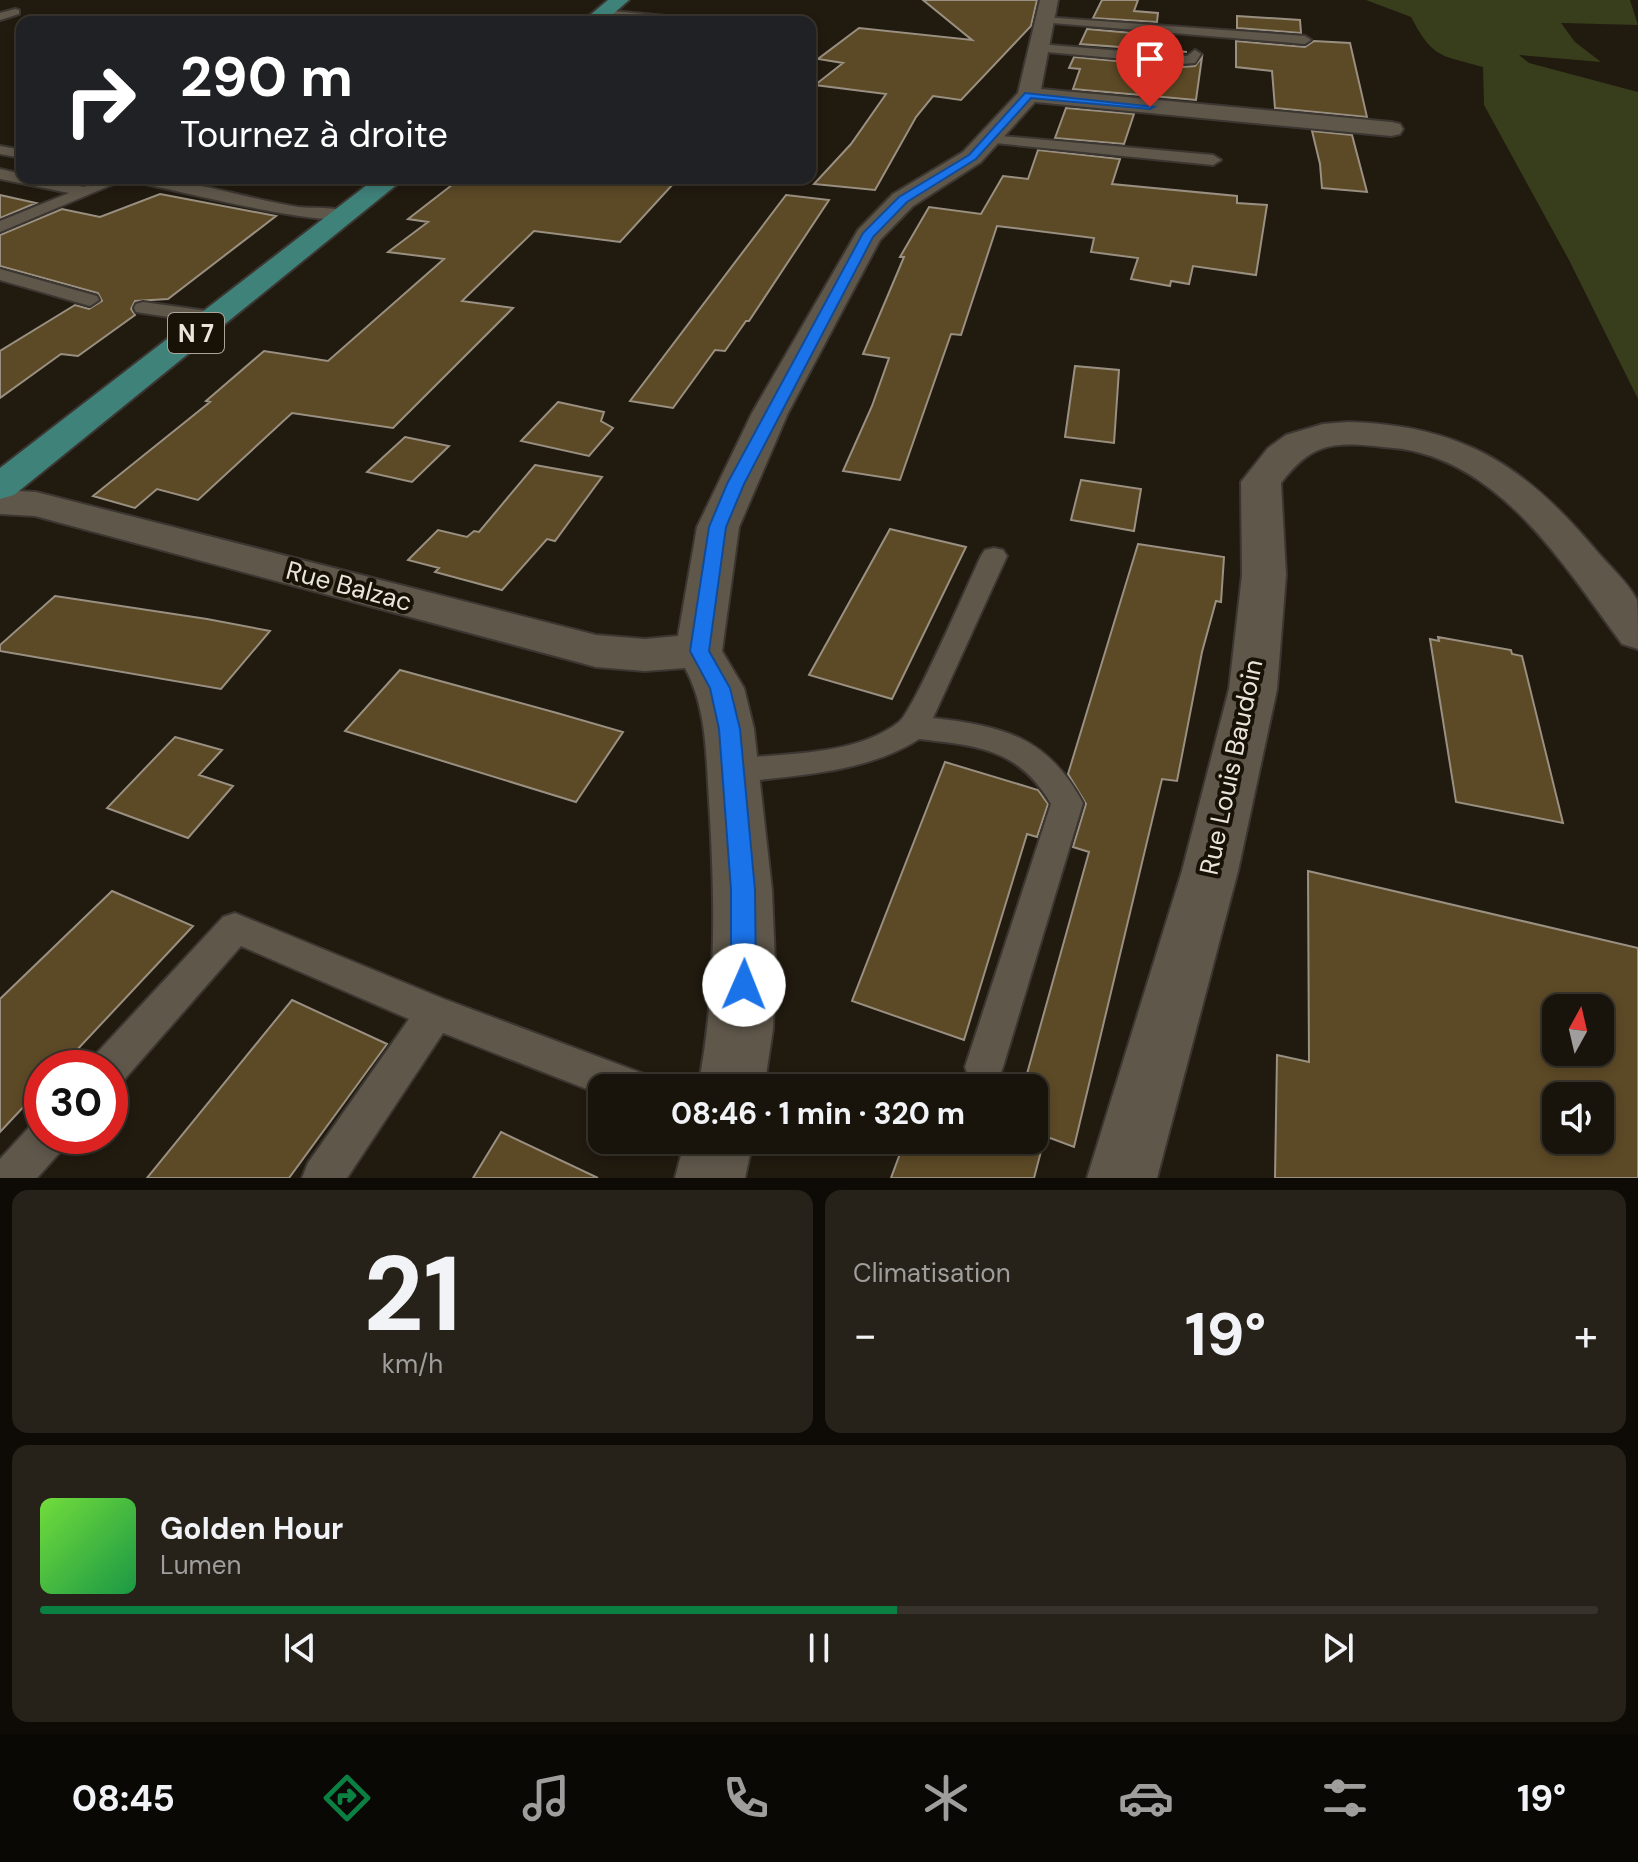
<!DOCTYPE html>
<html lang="fr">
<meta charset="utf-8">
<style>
body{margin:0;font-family:"DM Sans",sans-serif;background:#262119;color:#f1f3f6;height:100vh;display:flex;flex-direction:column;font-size:30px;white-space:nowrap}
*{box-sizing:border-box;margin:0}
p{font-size:26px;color:#9f9e9d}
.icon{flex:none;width:44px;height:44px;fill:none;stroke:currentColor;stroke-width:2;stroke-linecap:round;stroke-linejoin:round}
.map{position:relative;height:1178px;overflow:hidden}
.sheet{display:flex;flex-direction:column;gap:12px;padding:12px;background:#0e0b06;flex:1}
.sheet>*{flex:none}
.top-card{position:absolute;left:16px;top:16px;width:800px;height:168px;border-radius:16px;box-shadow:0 4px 12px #0003,0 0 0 2px #37332c;background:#202124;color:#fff;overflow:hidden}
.needle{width:52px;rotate:8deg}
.buttons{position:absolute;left:1542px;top:994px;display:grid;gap:16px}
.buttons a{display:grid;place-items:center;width:72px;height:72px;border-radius:16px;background:#19140b;box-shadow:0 4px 12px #0003,0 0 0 2px #37332c;font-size:40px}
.speed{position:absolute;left:24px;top:1050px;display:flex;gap:16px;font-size:40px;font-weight:700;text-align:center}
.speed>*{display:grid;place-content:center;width:104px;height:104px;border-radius:50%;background:#19140b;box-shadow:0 4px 12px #0003,0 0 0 2px #37332c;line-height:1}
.speed .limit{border:12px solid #d22;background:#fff;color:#111}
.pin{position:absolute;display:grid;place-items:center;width:68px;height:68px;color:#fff;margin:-82px -34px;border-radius:50% 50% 50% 0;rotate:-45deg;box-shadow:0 0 8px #0007}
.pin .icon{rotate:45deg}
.me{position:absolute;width:88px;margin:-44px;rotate:1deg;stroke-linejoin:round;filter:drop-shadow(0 0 6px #0008)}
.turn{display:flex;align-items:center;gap:28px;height:168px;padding:0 32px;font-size:36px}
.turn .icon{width:104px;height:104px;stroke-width:2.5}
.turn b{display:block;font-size:56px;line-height:68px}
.big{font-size:60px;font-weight:700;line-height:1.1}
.sheet .card{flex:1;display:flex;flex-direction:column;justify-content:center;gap:12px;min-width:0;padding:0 28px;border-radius:16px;background:#262119}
.sheet .dial{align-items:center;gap:0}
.dial b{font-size:104px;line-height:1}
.song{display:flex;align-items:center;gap:24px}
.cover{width:96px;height:96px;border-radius:12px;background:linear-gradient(135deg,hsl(100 70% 55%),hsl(140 70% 35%))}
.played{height:8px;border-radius:4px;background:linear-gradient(90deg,#0b8043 55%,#37332c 55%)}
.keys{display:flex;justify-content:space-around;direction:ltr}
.heat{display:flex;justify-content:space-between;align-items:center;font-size:44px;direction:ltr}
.sheet .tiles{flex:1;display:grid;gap:12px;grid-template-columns:1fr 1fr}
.card:last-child{grid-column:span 2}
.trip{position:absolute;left:588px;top:1074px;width:460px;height:80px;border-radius:16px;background:#19140b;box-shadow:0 4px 12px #0003,0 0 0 2px #37332c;font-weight:700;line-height:80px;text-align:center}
.dock{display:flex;height:128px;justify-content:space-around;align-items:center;background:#0a0804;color:#9f9e9d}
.dock .icon{width:56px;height:56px}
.dock .on{color:#0b8043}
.dock b{font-size:36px;color:#f1f3f6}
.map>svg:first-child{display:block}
</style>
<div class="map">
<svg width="1638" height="1178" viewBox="0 0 1638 1178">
<rect width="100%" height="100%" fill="#211a0f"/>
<path fill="#383d1c" d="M 1366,0 L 1630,0 L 1638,25 L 1561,23 L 1575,42 L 1601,62 L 1519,55 L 1529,63 L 1638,92 L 1638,399 L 1569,260 L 1484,105 L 1483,67 C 1441,55 1433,59 1411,17 Z"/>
<path fill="#5c4926" stroke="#999082" stroke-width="2" fill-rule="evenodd" d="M 923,0 L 1037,0 L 1031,26 L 961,100 L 933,96 L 916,117 L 875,190 L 814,184 L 851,144 L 886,94 L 815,85 L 843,63 L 818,59 L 859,28 L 972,40 Z
M 1102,0 L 1138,0 L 1134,11 L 1158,13 L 1157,22 L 1093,18 Z
M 1237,16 L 1300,20 L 1301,33 L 1237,28 Z
M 1087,29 L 1155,35 L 1152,49 L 1187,52 L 1080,44 Z
M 1236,41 L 1305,47 L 1314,41 L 1350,43 L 1367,117 L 1275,108 L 1272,71 L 1236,67 Z
M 1074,57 L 1181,67 L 1195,66 L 1202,57 L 1196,100 L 1073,89 L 1080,69 L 1069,68 Z
M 1066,108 L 1134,114 L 1124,144 L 1055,138 Z
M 1312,131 L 1352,135 L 1367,192 L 1322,188 L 1320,164 Z
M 1038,150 L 1120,159 L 1112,184 L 1237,196 L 1237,203 L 1267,205 L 1256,275 L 1193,266 L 1189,284 L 1171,281 L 1170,286 L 1131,279 L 1138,258 L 1091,252 L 1094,238 L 997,226 L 961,335 L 951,334 L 900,480 L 843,471 L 872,406 L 889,358 L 863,354 L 904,257 L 900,257 L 929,207 L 981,214 L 1003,176 L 1028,179 Z
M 461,178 L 667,178 L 663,182 L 674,183 L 620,242 L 534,231 L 462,301 L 513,308 L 393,428 L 292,413 L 198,500 L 157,489 L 135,508 L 93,496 L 210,402 L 206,401 L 264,351 L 328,361 L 444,259 L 388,252 L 428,222 L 408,219 Z
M 160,194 L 276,216 L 168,299 L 135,301 L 131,309 L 135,315 L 78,356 L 61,354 L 0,398 L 0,351 L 75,305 L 89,309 L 102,301 L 98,293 L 0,266 L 0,235 L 62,209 L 100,217 Z
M 0,195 L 36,203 L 0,218 Z
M 786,195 L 829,200 L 749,321 L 746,321 L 725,351 L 715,350 L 673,408 L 630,401 Z
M 1075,366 L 1119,370 L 1114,443 L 1065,437 Z
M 558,402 L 604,412 L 601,421 L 613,428 L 589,456 L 521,441 Z
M 405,437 L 449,446 L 412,482 L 367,472 Z
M 535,465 L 602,477 L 555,541 L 547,539 L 502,590 L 435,572 L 439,568 L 408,560 L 438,530 L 467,537 L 474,531 L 479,532 Z
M 1081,480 L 1141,489 L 1134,531 L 1071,520 Z
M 890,529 L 966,547 L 892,699 L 809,675 Z
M 1138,544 L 1224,557 L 1221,602 L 1216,601 L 1202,652 L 1177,781 L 1162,779 L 1074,1147 L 1034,1132 L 1034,1088 L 1023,1088 L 1089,852 L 1073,847 L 1086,804 L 1068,774 Z
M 55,596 L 207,619 L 270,631 L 221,689 L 0,651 L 0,645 Z
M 1438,637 L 1511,650 L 1512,654 L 1522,656 L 1563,823 L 1456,802 L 1430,639 L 1439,641 Z
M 400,670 L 557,713 L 623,732 L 576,802 L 345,731 Z
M 175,737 L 222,750 L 199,775 L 233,786 L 188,838 L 107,808 Z
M 945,762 L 1038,790 L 1048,804 L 1037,837 L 1027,834 L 964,1040 L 852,1001 Z
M 1308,871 L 1638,948 L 1638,1178 L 1275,1178 L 1277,1055 L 1309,1062 ZM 1556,1008 L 1600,1008 L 1600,1052 L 1556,1052 ZM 1556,1096 L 1600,1096 L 1600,1140 L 1556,1140 Z
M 112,891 L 193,926 L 60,1068 L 42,1068 L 42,1087 L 0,1132 L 0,999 Z
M 292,1000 L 387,1044 L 289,1178 L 147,1178 Z
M 501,1132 L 598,1178 L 473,1178 Z
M 905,1140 L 1044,1140 L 1034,1178 L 891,1178 Z"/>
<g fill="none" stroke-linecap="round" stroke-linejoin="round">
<defs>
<path id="service" d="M 15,9 L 19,10 L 19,14 L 0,20 L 0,13 Z
M 603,10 L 696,19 L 702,22 L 661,22 L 599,15 L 599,11 Z
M 1044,17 L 1305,36 L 1311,40 L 1305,44 L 1040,22 L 1038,20 Z
M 1039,44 L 1181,56 L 1187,56 L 1195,50 L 1201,54 L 1195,63 L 1181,64 L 1035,51 L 1035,45 Z
M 990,135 L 1213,155 L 1221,160 L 1213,165 L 985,142 L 985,136 Z
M 0,146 L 22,150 L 22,158 L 0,154 Z
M 0,169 L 22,174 L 22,178 L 41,178 L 84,187 L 108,178 L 116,183 L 0,232 L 0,221 L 69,193 L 0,179 Z
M 132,178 C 189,178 243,198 298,207 C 314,209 340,205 352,216 C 335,231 171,189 140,183 Z
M 0,269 L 97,296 L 99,300 L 90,306 L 0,280 Z
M 143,302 L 215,312 L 225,318 L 215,324 L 136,312 L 134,308 L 136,304 Z
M 994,548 L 1003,550 L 1007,556 L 933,718 C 1003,726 1048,737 1083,803 L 1003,1067 L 998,1080 L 984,1085 L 970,1080 L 965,1067 L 1051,804 C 1018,748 978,746 919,739 C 864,774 795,775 732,783 L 721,779 L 717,771 L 721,763 L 732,759 C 786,753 855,756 899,722 C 913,712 969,581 981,556 L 985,550 Z
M 235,913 L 444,999 L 647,1075 L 652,1088 L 602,1088 L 602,1095 L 443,1033 L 347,1178 L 302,1178 L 308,1163 L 409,1019 L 241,946 L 123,1081 L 110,1086 L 110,1068 L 90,1068 L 95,1055 L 223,917 Z
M 42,1118 L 42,1136 L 68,1136 L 62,1150 L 37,1178 L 0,1178 L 0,1159 L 34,1122 Z"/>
<path id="minor" d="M 1040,0 L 1058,0 L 1041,89 L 1391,122 L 1400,124 L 1403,129 L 1400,134 L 1391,136 L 1035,102 L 981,162 L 913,206 L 880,240 L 788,413 L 739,527 L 722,651 L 744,688 L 754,729 L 772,890 L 775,962 L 773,1029 L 764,1088 L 698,1088 C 717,987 715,902 709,800 C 706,755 707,708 685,668 L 645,671 L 596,667 L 35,516 L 0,514 L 0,490 L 36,492 L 596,635 L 645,639 L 678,636 L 697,527 L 752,413 L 858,230 L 893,194 L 963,152 L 1018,93 Z
M 1348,422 C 1460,425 1523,464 1594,548 C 1607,564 1628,582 1637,600 C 1638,612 1638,636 1638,649 L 1622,644 C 1569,573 1510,475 1417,452 C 1404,448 1389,448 1375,446 C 1329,441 1309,446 1281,483 L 1286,575 L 1277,689 L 1238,871 L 1157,1178 L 1087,1178 L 1182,871 L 1229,689 L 1242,575 L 1241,482 L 1268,448 L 1286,435 L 1323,424 Z
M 685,1140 L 753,1140 L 745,1178 L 675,1178 Z"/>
<path id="primary" d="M 608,0 L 629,0 L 604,22 L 582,22 Z
M 376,178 L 405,178 L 14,495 L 0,499 L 0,468 Z"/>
</defs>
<use href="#service" stroke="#3b3631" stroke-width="4"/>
<use href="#minor" stroke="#3b3631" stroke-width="4"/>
<use href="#primary" stroke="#3b3631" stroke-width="4"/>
<use href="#service" fill="#5f574a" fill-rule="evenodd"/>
<use href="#minor" fill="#5f574a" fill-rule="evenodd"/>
<use href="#primary" fill="#3f827a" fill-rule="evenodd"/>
</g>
<path fill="#1a73e8" stroke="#114b97" stroke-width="2" d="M 1025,93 L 1154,107 L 1150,109 L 1031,98 L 976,159 L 907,202 L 873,237 L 744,484 L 726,527 L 709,651 L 730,688 L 740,729 L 755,890 L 756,985 L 753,993 L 744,996 L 735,993 L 731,985 L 731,890 L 719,729 L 710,688 L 690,651 L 709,527 L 727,484 L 863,233 L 899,197 L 969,155 Z"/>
<g text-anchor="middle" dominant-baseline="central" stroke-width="8" stroke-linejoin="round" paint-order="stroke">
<rect fill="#171106" stroke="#aaa59c" stroke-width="2" x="168" y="313" width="56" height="40" rx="6"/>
<g font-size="24" font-weight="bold" fill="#e9e5dd">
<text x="196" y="333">N 7</text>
</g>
<g font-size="26" fill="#e9e5dd" stroke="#171106">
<text transform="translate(349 586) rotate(15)">Rue Balzac</text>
<text transform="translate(1231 767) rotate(-78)">Rue Louis Baudoin</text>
</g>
</g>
</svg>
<div class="buttons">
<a><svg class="needle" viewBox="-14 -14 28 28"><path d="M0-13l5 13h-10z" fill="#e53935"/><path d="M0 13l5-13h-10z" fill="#9f9e9d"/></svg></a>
<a><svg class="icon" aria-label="sound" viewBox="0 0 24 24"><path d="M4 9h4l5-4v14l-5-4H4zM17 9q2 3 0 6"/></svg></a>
</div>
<div class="speed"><div class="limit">30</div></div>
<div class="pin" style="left:1150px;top:107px;background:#d93025"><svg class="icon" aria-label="arrive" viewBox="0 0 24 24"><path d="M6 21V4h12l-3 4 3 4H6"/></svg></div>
<svg class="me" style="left:744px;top:985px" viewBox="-20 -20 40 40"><circle r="19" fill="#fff"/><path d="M0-13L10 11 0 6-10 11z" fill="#1a73e8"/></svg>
<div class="trip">08:46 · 1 min · 320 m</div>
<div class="top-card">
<div class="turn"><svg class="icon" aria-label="right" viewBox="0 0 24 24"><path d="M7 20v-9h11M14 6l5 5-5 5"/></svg><div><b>290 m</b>Tournez à droite</div></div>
</div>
</div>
<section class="sheet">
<div class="tiles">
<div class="card dial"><b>21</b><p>km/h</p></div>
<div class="card"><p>Climatisation</p>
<div class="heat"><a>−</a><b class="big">19°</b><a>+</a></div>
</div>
<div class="card">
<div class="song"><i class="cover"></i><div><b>Golden Hour</b><p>Lumen</p></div></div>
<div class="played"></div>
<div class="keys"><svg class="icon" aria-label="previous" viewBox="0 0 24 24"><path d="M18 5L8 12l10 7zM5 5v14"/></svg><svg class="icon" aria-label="pause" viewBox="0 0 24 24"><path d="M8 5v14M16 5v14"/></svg><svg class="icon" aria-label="next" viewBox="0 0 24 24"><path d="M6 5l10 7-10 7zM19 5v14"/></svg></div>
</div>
</div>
</section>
<nav class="dock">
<b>08:45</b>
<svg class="icon on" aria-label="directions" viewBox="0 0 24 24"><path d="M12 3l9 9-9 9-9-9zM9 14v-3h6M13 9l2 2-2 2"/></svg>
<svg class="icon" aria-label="music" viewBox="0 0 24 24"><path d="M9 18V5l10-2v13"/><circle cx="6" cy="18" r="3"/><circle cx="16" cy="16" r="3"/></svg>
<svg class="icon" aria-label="phone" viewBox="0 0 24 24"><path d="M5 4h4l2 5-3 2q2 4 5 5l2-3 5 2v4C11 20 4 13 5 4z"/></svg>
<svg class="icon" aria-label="climate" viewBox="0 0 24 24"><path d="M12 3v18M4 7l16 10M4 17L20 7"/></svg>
<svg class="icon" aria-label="car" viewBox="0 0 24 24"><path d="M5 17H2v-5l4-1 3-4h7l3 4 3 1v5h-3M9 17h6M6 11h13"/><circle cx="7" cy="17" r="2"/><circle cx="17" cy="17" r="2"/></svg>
<svg class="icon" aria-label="filters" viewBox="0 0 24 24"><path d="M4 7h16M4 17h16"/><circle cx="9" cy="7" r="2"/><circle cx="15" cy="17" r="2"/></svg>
<b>19°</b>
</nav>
